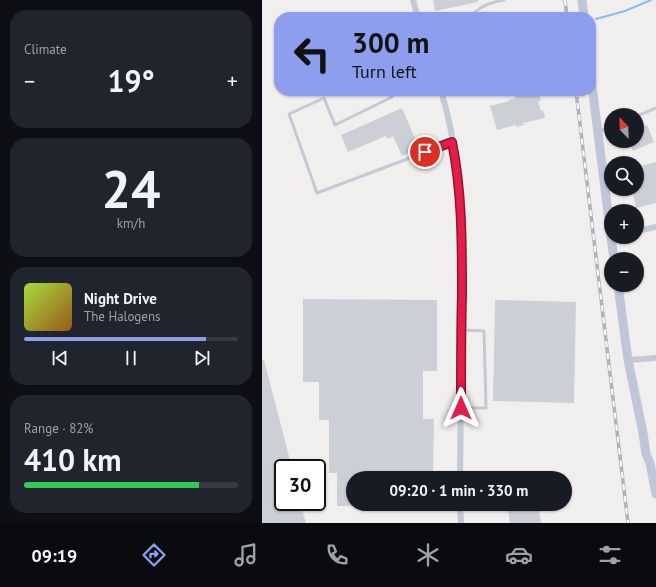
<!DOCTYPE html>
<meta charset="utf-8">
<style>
body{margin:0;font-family:"PT Sans",sans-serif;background:#20242c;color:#f1f3f6;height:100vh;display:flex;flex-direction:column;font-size:15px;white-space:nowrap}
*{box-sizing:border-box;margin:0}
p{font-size:13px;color:#9ea1a6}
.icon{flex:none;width:22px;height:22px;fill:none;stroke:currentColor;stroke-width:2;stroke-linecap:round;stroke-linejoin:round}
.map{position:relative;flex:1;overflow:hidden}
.drawer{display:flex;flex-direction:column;gap:10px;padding:10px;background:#0d0f14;width:262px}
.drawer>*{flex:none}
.banner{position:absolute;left:12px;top:12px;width:322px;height:84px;border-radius:16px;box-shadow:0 1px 3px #0004;background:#8d9eef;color:#111;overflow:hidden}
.needle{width:26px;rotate:337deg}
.buttons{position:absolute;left:342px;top:108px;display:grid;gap:8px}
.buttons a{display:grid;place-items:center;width:40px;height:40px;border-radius:50%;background:#171b24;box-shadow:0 1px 3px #0004;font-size:20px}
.speed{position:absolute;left:12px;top:459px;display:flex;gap:8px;font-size:20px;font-weight:700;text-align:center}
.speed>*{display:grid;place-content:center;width:52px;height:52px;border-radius:50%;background:#171b24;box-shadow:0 1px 3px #0004;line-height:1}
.speed .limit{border:2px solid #111;border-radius:6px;background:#fff;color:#111}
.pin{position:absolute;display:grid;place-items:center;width:34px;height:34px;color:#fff;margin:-17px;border:2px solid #fff;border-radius:50%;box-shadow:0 1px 4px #0007}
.me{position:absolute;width:44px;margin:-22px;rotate:0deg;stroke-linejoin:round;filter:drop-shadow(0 0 3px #0008)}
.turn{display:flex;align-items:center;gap:14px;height:84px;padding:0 12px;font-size:18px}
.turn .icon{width:52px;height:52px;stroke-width:2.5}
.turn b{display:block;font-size:28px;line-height:34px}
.big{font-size:30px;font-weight:700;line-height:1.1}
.drawer .widget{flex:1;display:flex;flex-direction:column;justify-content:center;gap:6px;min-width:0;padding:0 14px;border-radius:16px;background:#20242c}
.drawer .dial{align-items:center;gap:0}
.dial b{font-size:52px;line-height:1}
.song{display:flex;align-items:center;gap:12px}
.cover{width:48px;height:48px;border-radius:6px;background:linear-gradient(135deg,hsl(80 70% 55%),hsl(30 70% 35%))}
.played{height:4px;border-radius:2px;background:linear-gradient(90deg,#8d9eef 85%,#363941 85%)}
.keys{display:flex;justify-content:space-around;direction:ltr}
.heat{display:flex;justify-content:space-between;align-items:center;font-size:22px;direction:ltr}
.charge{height:6px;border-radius:3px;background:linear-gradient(90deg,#34c759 82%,#363941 0)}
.trip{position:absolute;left:84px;top:471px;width:226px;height:40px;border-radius:20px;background:#171b24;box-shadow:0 1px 3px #0004;font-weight:700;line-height:40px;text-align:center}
.tabs{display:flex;height:64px;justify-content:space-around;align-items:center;background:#090b0e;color:#9ea1a6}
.tabs .icon{width:28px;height:28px}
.tabs .active{color:#8d9eef}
.tabs b{font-size:18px;color:#f1f3f6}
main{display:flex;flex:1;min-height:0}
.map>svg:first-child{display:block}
</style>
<main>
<section class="drawer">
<div class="widget"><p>Climate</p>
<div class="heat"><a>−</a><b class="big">19°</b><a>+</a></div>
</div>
<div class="widget dial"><b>24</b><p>km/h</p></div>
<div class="widget">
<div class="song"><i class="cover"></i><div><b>Night Drive</b><p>The Halogens</p></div></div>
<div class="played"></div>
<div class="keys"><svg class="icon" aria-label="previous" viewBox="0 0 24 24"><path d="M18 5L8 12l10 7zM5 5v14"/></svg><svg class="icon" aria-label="pause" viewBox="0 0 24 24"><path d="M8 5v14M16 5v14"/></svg><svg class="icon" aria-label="next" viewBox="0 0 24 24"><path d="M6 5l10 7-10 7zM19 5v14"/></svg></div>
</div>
<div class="widget"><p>Range · 82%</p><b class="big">410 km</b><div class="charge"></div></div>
</section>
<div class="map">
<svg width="394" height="523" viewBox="0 0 394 523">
<rect width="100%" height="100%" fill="#f1efee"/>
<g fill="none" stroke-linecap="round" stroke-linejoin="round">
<path stroke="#86bdef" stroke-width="2" d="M 334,19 L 363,11 L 389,0"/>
</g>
<path fill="#cdcfd6" d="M 171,0 L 216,0 L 216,2 L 173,11 Z
M 252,91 L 273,91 L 274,94 L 277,93 L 279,101 L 276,101 L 279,111 L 281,110 L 283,118 L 261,123 L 262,125 L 254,127 L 254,125 L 235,130 L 228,106 L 247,101 L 246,100 L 253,98 Z
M 140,108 L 157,148 L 140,156 L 131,136 L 125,139 L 124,136 L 86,152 L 79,135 Z
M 385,125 L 392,142 L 371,151 L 367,141 L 375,141 L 375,130 Z
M 394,162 L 394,203 L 374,208 L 371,194 L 368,195 L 367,189 L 375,189 L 375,167 Z
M 41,299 L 175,300 L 175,371 L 161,371 L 161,419 L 172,419 L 171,475 L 159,475 L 159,478 L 91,478 L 91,506 L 75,506 L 75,473 L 67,473 L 67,420 L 57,420 L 57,382 L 41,382 Z
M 233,300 L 314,302 L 312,403 L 231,401 Z
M 0,360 L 2,360 L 30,468 L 21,468 L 21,502 L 38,502 L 44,523 L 0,523 Z
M 245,504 L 276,504 L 279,523 L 248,523 Z"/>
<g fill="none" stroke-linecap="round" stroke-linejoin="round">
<path stroke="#c4c9d6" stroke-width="3" d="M 208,17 C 216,7 229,2 242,0
M 134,91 L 130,97 L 73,125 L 62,98 L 27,114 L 55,193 L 190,142
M 375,116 L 394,108
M 338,131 L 349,126
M 199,408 L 224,408 L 222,331 L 200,330"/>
<path stroke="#c4c9d6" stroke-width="6" d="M 151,0 L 156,17
M 179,91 C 201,162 200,237 200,311 C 199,367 199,422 198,478
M 375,231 L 394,227
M 366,360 L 394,358
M 198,504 L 199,523"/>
<path stroke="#c0c5d8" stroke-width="9" d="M 320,0 L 322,17
M 329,78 L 349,236
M 349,237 L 352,259
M 356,285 L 366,360 L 381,433 L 384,454 L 388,463 L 394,494"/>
<defs>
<path id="rail" d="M 303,0 L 305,17
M 314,91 L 366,523"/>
</defs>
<use href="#rail" stroke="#b0b1b9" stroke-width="3.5"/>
<use href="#rail" stroke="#fff" stroke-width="2" stroke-dasharray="6" stroke-linecap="butt"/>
</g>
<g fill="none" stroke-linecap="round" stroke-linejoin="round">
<defs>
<path id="route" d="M 163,152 L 190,142 C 200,191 200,242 200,293 C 199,331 199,370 199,408"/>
</defs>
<use href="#route" stroke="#92132f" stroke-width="10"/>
<use href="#route" stroke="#e11d48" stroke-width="7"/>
</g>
</svg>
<div class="buttons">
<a><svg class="needle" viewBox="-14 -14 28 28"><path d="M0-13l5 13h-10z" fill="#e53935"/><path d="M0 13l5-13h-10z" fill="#9ea1a6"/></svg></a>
<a><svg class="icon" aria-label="search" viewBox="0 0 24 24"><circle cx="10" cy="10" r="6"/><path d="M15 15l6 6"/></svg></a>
<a>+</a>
<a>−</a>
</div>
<div class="speed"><div class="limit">30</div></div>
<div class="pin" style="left:163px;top:152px;background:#d93025"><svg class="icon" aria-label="arrive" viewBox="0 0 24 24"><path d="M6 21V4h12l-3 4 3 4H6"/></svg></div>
<svg class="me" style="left:199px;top:408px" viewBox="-20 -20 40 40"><path d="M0-17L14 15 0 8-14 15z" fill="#e11d48" stroke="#fff" stroke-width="4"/></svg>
<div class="trip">09:20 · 1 min · 330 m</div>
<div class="banner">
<div class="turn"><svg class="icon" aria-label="left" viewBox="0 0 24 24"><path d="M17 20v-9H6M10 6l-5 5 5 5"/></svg><div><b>300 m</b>Turn left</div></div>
</div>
</div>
</main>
<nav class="tabs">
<b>09:19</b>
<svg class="icon active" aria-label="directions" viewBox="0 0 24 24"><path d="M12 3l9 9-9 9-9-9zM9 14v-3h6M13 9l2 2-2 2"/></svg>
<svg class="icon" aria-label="music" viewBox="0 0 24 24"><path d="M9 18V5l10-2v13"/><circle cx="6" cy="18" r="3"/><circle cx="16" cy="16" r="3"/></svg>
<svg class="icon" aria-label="phone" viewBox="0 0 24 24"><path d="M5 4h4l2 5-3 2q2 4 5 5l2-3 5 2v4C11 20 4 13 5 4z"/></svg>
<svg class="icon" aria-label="climate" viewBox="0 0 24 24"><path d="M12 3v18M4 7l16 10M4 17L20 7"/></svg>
<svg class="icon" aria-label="car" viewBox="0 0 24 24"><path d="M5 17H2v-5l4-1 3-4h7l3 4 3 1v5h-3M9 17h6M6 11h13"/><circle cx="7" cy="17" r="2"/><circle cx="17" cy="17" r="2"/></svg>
<svg class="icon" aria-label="filters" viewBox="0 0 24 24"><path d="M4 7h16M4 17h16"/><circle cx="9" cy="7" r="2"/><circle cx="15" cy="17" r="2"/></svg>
</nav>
